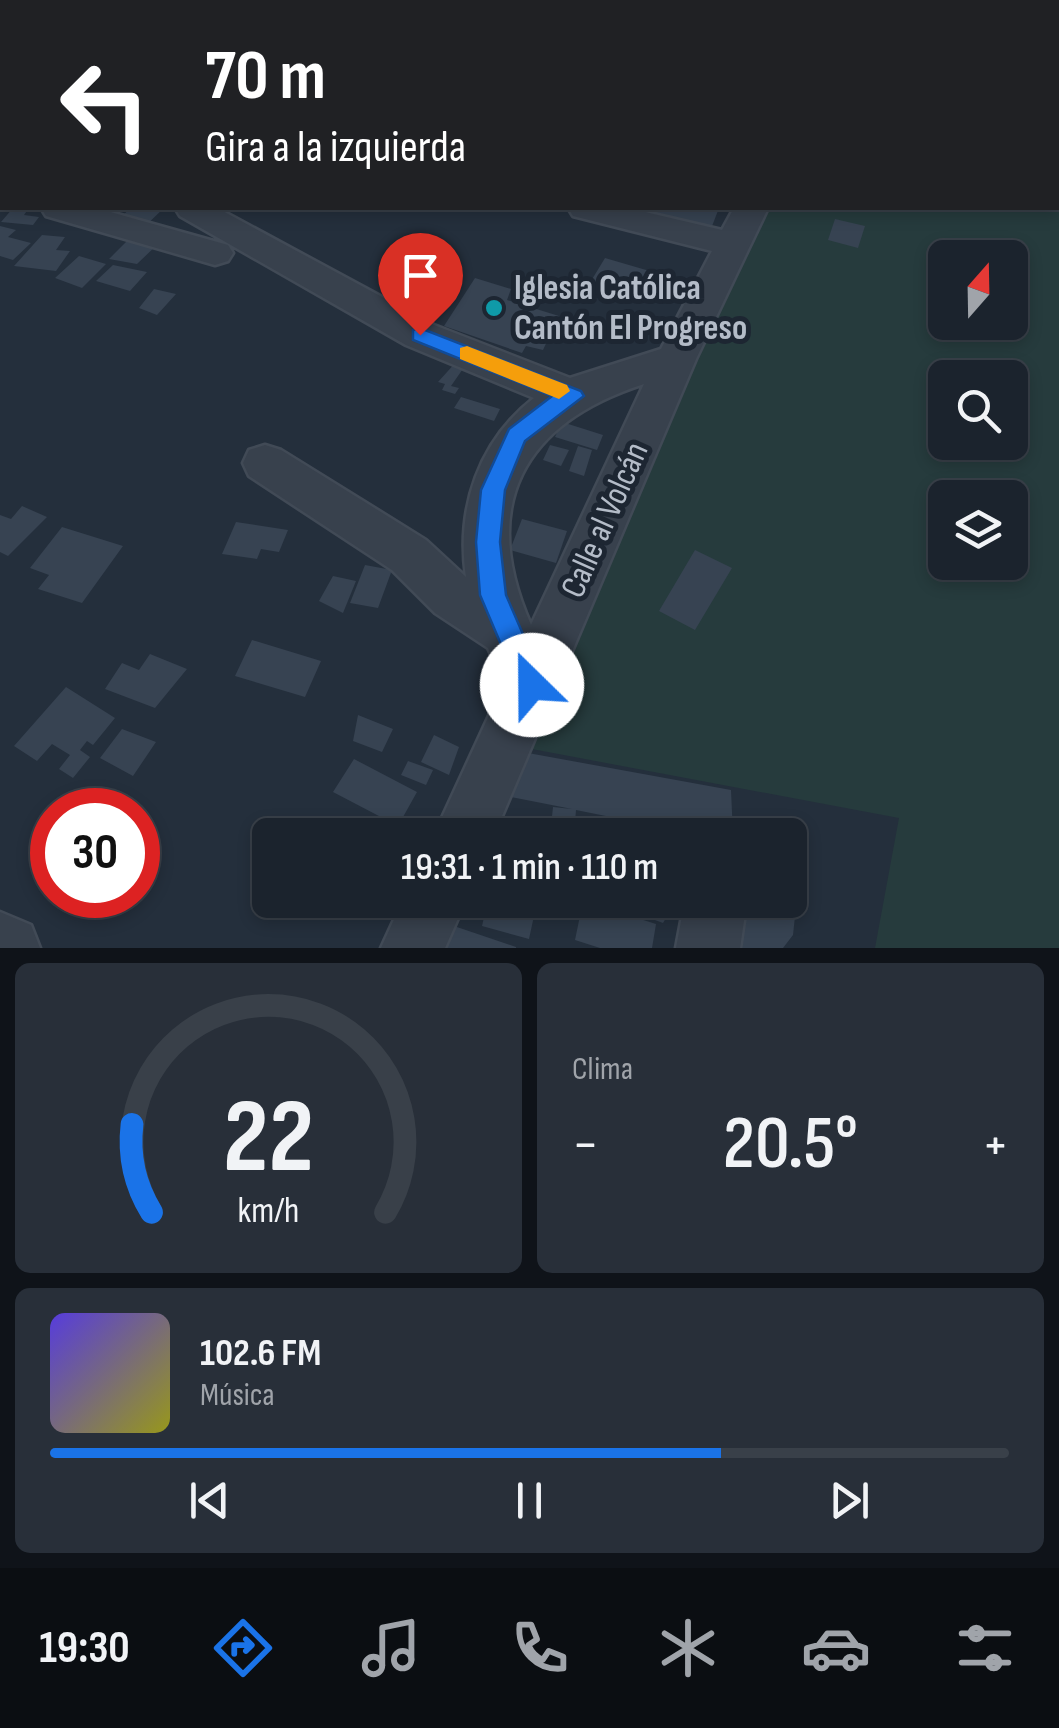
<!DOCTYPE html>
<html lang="es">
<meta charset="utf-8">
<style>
body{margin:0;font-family:"Sofia Sans Condensed",sans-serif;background:#282f39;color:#f1f3f6;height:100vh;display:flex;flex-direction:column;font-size:38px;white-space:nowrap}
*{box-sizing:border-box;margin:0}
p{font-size:32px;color:#a0a4aa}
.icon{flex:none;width:55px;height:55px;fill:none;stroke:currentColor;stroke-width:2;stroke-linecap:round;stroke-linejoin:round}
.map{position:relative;height:948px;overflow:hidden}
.side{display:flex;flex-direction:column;gap:15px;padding:15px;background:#0f1319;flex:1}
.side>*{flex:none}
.guide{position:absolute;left:0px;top:0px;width:1060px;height:210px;box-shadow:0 5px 15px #0003,0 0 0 2px #394049;background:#202124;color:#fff;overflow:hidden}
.needle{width:65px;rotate:20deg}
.controls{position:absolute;left:928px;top:240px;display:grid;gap:20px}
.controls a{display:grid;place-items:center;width:100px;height:100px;border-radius:15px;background:#1b232d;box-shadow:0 5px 15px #0003,0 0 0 2px #394049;font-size:50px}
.speed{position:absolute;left:30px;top:788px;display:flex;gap:20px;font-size:50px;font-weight:700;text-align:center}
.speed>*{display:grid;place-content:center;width:130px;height:130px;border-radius:50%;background:#1b232d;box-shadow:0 5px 15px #0003,0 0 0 2px #394049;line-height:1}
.speed .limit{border:15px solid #d22;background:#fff;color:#111}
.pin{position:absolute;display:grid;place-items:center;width:85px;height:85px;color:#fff;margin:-102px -42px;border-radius:50% 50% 50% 0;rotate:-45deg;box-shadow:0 0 10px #0007}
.pin .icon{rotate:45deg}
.me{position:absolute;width:110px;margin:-55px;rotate:337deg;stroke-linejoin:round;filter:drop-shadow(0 0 8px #0008)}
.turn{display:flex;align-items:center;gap:35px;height:210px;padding:0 40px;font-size:45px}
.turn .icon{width:130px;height:130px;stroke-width:2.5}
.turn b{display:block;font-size:70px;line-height:85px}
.big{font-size:75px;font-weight:600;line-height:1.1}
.side .tile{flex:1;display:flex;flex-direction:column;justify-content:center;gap:15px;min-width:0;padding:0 35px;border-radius:15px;background:#282f39}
.side .dial{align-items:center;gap:0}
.dial svg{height:260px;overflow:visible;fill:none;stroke:#394049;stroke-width:7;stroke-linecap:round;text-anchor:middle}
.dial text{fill:#f1f3f6;stroke:none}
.song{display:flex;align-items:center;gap:30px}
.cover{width:120px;height:120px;border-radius:15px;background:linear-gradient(135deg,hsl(250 70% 55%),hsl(60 70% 35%))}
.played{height:10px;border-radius:5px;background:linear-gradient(90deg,#1a73e8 70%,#394049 70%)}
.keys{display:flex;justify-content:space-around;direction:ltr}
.heat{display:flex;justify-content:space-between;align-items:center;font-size:55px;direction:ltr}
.side .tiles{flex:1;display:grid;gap:15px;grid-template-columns:1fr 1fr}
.tile:last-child{grid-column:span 2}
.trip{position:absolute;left:252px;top:818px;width:555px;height:100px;border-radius:15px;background:#1b232d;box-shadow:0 5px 15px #0003,0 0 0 2px #394049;font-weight:600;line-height:100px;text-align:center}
.tab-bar{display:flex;height:160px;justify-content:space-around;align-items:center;background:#0b0e12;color:#a0a4aa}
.tab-bar .icon{width:70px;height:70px}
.tab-bar .on{color:#1a73e8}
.tab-bar b{font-size:45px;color:#f1f3f6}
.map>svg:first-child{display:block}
</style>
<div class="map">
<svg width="1059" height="948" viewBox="0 0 1059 948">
<rect width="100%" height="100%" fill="#242f3c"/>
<path fill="#263b3d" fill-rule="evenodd" d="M 9,0 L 474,0 L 7,2 Z
M 821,0 L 1059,0 L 1059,948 L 875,948 L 899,818 L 505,744 L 751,208 L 1058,208 L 1058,2 ZM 945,258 L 1010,258 L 1010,322 L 945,322 ZM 945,378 L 1010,378 L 1010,442 L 945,442 ZM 945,498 L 1010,498 L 1010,562 L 945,562 Z"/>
<path fill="#374352" d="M 13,208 L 29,208 L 24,215 L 39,217 L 33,225 L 1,222 Z
M 131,208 L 164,208 L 142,229 L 115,222 Z
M 615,208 L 719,208 L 709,234 L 613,212 Z
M 835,219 L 865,226 L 858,248 L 828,240 Z
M 0,226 L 16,230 L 8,237 L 31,243 L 13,260 L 0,256 Z
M 134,234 L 161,241 L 137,264 L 109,259 Z
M 42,235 L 65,237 L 56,250 L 70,251 L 56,271 L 14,266 Z
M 79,256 L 106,264 L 82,288 L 55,278 Z
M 605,258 L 653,272 L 641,295 L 591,281 Z
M 113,265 L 147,272 L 130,291 L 96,281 Z
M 475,278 L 511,289 L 507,300 L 559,316 L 543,350 L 526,346 L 522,353 L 444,326 Z
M 154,289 L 176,294 L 157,315 L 139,308 Z
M 457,361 L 467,363 L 451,386 L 459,388 L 455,394 L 442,390 L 445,384 L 438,382 Z
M 461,397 L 500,409 L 494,421 L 454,408 Z
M 562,422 L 603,435 L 597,450 L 555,437 Z
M 550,445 L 569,450 L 561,466 L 543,460 Z
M 578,446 L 592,450 L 584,476 L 569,471 Z
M 22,506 L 47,517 L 8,556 L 0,552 L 0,515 L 11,519 Z
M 522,519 L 567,531 L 556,563 L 510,550 Z
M 236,522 L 288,530 L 279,552 L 261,549 L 257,559 L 222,554 Z
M 62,527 L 123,546 L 82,603 L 38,589 L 49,575 L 30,568 Z
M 695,550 L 732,568 L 695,630 L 659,611 Z
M 365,565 L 392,570 L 378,608 L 350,603 Z
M 333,576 L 356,581 L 343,613 L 319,601 Z
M 252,640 L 321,661 L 305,697 L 235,676 Z
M 150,654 L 187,669 L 155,708 L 105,689 L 122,663 L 139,670 Z
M 66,687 L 115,718 L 93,745 L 87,741 L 80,750 L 90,757 L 73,778 L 59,769 L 70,755 L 52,744 L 37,761 L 14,746 Z
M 358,715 L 393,729 L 382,752 L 353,741 Z
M 122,729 L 156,742 L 133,776 L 100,758 Z
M 434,735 L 459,747 L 449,775 L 421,762 Z
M 528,753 L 731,790 L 733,835 L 700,835 L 576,810 L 574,835 L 550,835 L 553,807 L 572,809 L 511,797 Z
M 354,759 L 417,792 L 398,826 L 333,792 Z
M 408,761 L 433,770 L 426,785 L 401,775 Z
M 790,896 L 797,898 L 793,935 L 783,948 L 712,948 L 719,900 L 790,900 Z
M 488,900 L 537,902 L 529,939 L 482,926 Z
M 619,900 L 677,900 L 663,923 L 617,906 Z
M 583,901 L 656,924 L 652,948 L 600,948 L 575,940 Z
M 454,926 L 516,947 L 516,948 L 447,948 Z"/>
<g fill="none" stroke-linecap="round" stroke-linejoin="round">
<defs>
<path id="minor" d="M 0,181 L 2,181 L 2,201 L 0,201 Z
M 41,208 L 96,208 L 228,245 L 233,253 L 228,261 L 215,265 L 46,216 Z
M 175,208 L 217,208 L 434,325 L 570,378 L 661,349 L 712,251 L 573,216 L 568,208 L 628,208 L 722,230 L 734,208 L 768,208 L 696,359 L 494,835 L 434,835 L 504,683 L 488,648 L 435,613 L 392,570 L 249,476 L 243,463 L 249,450 L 265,445 L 281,450 L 426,540 L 466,577 C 456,507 479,441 534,398 L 406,345 L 180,216 ZM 644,384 L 531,625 C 478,505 523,423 644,384 Z
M 403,900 L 466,900 L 445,948 L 381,948 Z
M 685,900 L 747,900 L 740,948 L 676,948 Z
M 0,912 L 31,925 L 40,948 L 0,948 Z"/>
</defs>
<use href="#minor" stroke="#414a56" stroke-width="5"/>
<use href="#minor" fill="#38414d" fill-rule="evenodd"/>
</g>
<path fill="#1a73e8" stroke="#114b97" stroke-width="2.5" d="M 420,328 L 581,391 L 584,396 L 525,441 L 505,490 L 500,542 L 506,595 L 545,685 L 542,694 L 532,698 L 522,694 L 480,595 L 476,542 L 481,490 L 509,429 L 552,396 L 413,340 L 413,330 Z"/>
<path fill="#f59e0b" d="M 467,346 L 567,385 L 570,391 L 559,399 L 460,359 L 460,348 Z"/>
<circle fill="#0f9aa8" stroke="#1d2632" stroke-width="4" cx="494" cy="308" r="10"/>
<g text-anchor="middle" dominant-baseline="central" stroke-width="10" stroke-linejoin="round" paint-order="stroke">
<g font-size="35" font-weight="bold" fill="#b4bcc8" stroke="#1d2632" text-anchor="start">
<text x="514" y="288">Iglesia Católica<tspan x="514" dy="40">Cantón El Progreso</tspan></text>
</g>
<g font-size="35" fill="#b4bcc8" stroke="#1d2632">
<text transform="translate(605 520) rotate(-66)">Calle al Volcán</text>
</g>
</g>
</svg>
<div class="controls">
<a><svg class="needle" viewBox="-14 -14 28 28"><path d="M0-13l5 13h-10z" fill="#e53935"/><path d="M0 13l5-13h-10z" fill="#a0a4aa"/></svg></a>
<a><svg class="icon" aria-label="search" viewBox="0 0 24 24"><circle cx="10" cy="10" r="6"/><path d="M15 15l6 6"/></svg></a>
<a><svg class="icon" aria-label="layers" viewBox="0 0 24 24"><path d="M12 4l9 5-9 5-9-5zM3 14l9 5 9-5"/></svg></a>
</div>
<div class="speed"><div class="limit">30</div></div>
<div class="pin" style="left:420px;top:335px;background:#d93025"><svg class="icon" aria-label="arrive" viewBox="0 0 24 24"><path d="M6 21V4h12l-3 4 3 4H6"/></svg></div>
<svg class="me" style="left:532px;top:685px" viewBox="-20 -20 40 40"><circle r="19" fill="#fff"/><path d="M0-13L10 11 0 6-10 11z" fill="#1a73e8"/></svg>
<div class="trip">19:31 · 1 min · 110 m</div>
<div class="guide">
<div class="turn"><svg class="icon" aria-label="left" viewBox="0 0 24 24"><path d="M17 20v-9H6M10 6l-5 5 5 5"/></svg><div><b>70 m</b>Gira a la izquierda</div></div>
</div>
</div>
<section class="side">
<div class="tiles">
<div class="tile dial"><svg viewBox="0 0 100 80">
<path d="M14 69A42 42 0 1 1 86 69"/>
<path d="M14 69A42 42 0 0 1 8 42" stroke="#1a73e8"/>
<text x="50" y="56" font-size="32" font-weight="700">22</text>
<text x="50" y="72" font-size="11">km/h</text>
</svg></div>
<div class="tile"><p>Clima</p>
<div class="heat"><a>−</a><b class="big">20.5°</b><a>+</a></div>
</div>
<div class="tile">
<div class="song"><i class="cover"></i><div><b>102.6 FM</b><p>Música</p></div></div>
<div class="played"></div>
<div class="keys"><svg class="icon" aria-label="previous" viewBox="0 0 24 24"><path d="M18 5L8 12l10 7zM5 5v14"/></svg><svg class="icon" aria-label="pause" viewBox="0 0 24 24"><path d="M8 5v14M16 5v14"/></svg><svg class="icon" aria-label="next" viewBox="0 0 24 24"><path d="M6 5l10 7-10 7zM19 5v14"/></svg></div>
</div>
</div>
</section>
<nav class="tab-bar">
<b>19:30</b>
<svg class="icon on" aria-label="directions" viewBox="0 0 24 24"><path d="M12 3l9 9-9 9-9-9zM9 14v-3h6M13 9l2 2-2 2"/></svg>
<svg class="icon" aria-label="music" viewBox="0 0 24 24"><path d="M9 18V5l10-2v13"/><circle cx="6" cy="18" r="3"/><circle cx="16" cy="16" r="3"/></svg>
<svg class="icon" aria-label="phone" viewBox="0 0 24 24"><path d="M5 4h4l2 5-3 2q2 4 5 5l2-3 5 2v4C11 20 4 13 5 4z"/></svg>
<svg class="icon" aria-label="climate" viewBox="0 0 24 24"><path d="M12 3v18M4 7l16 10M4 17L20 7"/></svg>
<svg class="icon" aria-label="car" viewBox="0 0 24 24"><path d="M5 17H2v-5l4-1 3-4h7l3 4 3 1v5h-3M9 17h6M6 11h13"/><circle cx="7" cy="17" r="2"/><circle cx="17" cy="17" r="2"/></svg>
<svg class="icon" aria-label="filters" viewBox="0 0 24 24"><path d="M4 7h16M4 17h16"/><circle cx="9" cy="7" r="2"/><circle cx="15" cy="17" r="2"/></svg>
</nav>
